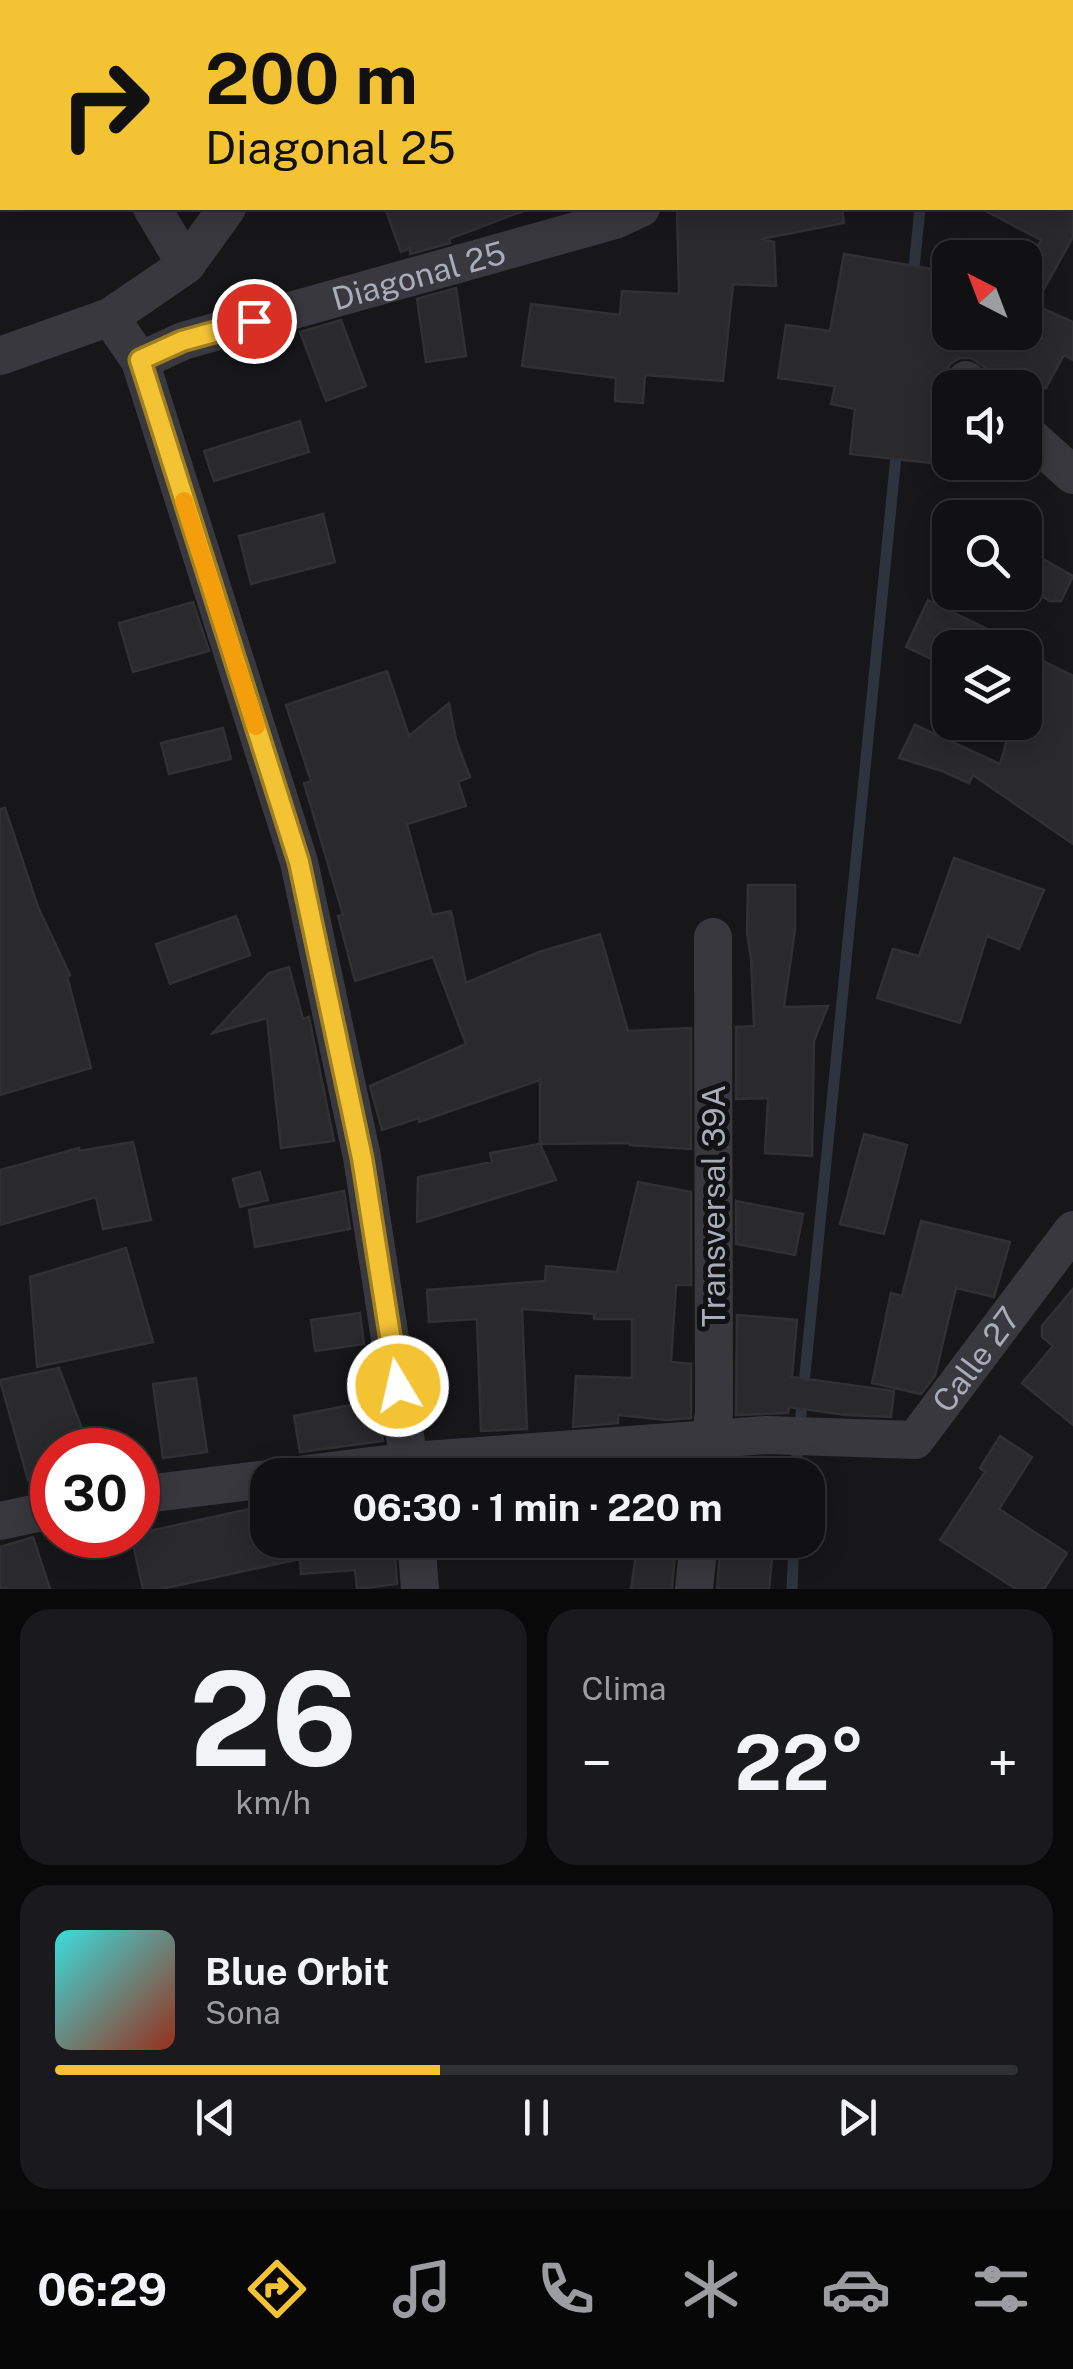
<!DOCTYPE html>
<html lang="es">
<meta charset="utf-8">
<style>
body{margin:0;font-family:"Public Sans",sans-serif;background:#1a1a1c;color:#f1f3f6;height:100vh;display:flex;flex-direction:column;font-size:38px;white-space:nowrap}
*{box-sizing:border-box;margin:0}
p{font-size:32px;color:#9c9da0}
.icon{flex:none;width:55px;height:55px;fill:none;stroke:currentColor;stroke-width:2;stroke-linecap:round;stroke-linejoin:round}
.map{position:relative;height:1589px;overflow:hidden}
.sheet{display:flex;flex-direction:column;gap:20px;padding:20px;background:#09090a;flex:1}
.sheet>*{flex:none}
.guide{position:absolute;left:0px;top:0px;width:1075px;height:210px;box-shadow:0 5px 25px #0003,0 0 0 2px #303133;background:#f3c334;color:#111;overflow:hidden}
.needle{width:65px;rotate:318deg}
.fabs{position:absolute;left:932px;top:240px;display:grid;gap:20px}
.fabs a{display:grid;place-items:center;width:110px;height:110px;border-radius:20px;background:#111113;box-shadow:0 5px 25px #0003,0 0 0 2px #303133;font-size:50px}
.speed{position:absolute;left:30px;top:1428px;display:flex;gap:20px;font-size:50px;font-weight:700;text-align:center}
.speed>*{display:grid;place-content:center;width:130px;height:130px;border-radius:50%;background:#111113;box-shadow:0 5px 25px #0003,0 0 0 2px #303133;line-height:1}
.speed .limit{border:15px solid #d22;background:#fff;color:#111}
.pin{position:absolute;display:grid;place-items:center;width:85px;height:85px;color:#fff;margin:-42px;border:5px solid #fff;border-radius:50%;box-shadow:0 2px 10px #0007}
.me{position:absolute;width:110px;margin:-55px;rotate:351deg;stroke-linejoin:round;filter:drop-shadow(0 0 8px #0008)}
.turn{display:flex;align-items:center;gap:35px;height:210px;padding:0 40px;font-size:45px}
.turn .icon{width:130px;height:130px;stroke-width:2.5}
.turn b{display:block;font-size:70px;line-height:85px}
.big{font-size:75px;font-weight:700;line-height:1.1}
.sheet .card{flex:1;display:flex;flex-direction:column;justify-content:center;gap:15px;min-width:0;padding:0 35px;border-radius:30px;background:#1a1a1c}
.sheet .dial{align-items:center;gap:0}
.dial b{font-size:130px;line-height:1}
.song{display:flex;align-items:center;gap:30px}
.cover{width:120px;height:120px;border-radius:15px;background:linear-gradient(135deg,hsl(180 70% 55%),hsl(10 70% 35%))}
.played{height:10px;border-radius:5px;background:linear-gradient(90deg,#f3c334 40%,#303133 40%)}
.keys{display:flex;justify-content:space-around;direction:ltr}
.heat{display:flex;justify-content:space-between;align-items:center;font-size:55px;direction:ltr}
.sheet .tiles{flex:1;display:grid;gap:20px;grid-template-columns:1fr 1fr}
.card:last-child{grid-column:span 2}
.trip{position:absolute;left:250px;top:1458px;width:575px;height:100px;border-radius:30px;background:#111113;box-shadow:0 5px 25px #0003,0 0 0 2px #303133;font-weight:700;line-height:100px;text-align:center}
.tab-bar{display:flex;height:160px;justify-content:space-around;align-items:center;background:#070708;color:#9c9da0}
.tab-bar .icon{width:70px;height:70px}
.tab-bar .selected{color:#f3c334}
.tab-bar b{font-size:45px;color:#f1f3f6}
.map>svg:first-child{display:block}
</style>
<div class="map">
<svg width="1073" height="1589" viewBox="0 0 1073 1589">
<rect width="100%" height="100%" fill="#171719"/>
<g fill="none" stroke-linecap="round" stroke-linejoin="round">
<path stroke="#2d343d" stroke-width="11" d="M 792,0 L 795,2
M 913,278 L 920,208
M 795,1475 L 897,446
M 792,1589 L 794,1540"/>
</g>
<path fill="#2a2a2d" stroke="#313135" stroke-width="2.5" d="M 385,208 L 525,208 L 526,210 L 449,239 L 450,243 L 410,254 L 410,248 L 401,252 Z
M 677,208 L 842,208 L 844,223 L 761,239 L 774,242 L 776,286 L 733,284 L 723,381 L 645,375 L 643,403 L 615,401 L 616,378 L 522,366 L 531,304 L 620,315 L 622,291 L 679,294 Z
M 980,208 L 1073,208 L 1073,237 L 1035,305 L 1073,322 L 1073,360 L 1064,355 L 1046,388 L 997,388 L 990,371 L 971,358 L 960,358 L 950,364 L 944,376 L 950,395 L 950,465 L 850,454 L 855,409 L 831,404 L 835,386 L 778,378 L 786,325 L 830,331 L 844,254 L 950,272 L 950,332 L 1025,332 L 1025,268 L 1041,240 Z
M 456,288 L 466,356 L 426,362 L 417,299 Z
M 341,320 L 366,386 L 326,401 L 300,332 Z
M 300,421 L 309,452 L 214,481 L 204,451 Z
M 323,514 L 335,562 L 251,584 L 239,536 Z
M 1025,549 L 1073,576 L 1061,601 L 1050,601 L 1025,587 Z
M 928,600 L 1026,648 L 950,648 L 950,668 L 906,647 Z
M 193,602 L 209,651 L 133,672 L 119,623 Z
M 1041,660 L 1073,676 L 1073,844 L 973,775 L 969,783 L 942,771 L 899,758 L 915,725 L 1000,764 L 1012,722 L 1025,722 L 1025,690 Z
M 387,671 L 409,736 L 449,703 L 456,740 L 470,777 L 458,782 L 466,806 L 407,824 L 432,915 L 451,911 L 466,983 L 539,952 L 600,934 L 628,1031 L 691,1028 L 691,1149 L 630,1145 L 630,1143 L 540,1144 L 540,1080 L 419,1122 L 419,1118 L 382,1130 L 370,1086 L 466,1044 L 433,957 L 355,981 L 338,916 L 343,915 L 304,783 L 311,781 L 286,705 Z
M 223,728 L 231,759 L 169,774 L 161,743 Z
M 5,808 L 38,907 L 70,975 L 67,976 L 91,1068 L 0,1095 L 0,809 Z
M 954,858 L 1044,890 L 1019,949 L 987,936 L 960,1023 L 877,998 L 893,949 L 919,956 Z
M 748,885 L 795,885 L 795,930 L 784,1007 L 828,1006 L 814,1041 L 812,1156 L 765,1153 L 768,1098 L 736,1099 L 736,1027 L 754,1026 L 751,958 L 747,933 Z
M 236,916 L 250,955 L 170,984 L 156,944 Z
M 289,967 L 303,1019 L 309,1017 L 334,1141 L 281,1148 L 267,1018 L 213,1033 L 269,973 Z
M 864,1134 L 907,1145 L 884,1234 L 840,1224 Z
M 133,1142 L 151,1220 L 103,1229 L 96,1197 L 0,1225 L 0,1170 L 79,1148 L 79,1151 Z
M 540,1144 L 556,1180 L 417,1222 L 418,1177 L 492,1162 L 490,1153 Z
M 260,1172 L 268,1200 L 240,1207 L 233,1179 Z
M 638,1182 L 691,1192 L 691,1285 L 676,1285 L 671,1362 L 691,1364 L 691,1418 L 667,1420 L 618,1415 L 618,1423 L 573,1427 L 576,1376 L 632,1378 L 632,1319 L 594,1319 L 594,1314 L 522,1309 L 527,1429 L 481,1431 L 477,1319 L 429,1322 L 427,1290 L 545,1281 L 546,1266 L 617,1272 Z
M 344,1191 L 350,1229 L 255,1247 L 249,1210 Z
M 736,1201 L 803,1214 L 795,1255 L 736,1244 Z
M 921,1221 L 1010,1242 L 994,1297 L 956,1288 L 935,1376 L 921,1394 L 872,1383 L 891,1293 L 902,1296 Z
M 126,1248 L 153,1342 L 37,1367 L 30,1277 Z
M 1073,1289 L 1073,1425 L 1022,1383 L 1053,1346 L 1042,1337 L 1042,1326 Z
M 360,1313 L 364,1344 L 315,1351 L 311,1320 Z
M 737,1315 L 797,1320 L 792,1377 L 894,1391 L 891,1417 L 846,1415 L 789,1407 L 788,1413 L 736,1415 Z
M 59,1368 L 90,1450 L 52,1450 L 52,1476 L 28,1480 L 0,1380 Z
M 196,1378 L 207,1452 L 163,1458 L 153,1384 Z
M 377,1400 L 383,1441 L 300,1452 L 294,1416 Z
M 1000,1436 L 1032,1457 L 999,1509 L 1067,1553 L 1044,1589 L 1016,1589 L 940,1540 L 985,1472 L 980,1468 Z
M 268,1505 L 268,1540 L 394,1540 L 397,1584 L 357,1589 L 355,1570 L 301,1574 L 300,1559 L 161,1589 L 143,1589 L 131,1535 Z
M 33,1537 L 50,1589 L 0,1589 L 0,1547 Z
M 638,1540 L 676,1540 L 672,1589 L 631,1589 Z
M 721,1540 L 774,1540 L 769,1589 L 717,1589 Z"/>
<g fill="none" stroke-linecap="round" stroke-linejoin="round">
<g stroke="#38383e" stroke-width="38">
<path d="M 44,0 L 45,2"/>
<path d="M 369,2 L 371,0"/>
<path d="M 152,208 L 186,265"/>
<path d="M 110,317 L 140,361 L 299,862 L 362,1157 L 411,1475"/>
<path d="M 0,356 L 110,317 L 186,265 L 227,208"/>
<path id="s1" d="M 140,361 L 183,341 L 615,220 L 641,208"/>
<path d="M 966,380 L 975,388"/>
<path d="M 1025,432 L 1073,475"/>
<path id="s2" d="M 298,1475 L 410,1461 L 766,1435 L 915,1440 L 1073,1230"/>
<path d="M 705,1475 L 714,1413 L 713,937"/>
<path d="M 138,1495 L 268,1479"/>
<path d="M 0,1521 L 52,1510"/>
<path d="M 416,1540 L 420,1589"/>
<path d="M 694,1589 L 699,1540"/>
</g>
</g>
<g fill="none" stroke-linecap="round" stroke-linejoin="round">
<defs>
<path id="route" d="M 254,321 L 182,341 L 140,360 L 299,862 L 362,1158 L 398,1386"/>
</defs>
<use href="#route" stroke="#9e7f22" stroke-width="25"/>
<use href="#route" stroke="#f3c334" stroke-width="18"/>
<path stroke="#f59e0b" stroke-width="18" d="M 184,501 L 256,726"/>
</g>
<g text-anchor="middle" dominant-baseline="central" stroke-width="10" stroke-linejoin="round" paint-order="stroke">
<g font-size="32" fill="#a9acb9" stroke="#121214">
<text stroke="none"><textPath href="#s1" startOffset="292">Diagonal 25</textPath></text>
<text transform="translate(713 1206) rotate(-90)">Transversal 39A</text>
<text stroke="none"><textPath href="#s2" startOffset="720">Calle 27</textPath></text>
</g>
</g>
</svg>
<div class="fabs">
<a><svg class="needle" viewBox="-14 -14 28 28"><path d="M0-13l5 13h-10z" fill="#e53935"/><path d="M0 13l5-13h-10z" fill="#9c9da0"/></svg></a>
<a><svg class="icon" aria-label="sound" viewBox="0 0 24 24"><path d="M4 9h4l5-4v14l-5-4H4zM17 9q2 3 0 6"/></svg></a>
<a><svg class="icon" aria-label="search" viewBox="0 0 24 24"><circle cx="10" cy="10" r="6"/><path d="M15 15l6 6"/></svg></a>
<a><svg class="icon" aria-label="layers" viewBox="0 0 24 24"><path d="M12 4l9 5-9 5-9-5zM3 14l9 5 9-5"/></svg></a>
</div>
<div class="speed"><div class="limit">30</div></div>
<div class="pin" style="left:254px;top:321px;background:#d93025"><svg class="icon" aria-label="arrive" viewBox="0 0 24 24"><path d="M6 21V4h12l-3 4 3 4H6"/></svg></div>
<svg class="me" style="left:398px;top:1386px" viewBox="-20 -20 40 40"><circle r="17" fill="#f3c334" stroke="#fff" stroke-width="3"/><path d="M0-11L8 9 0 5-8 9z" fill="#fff"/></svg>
<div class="trip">06:30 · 1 min · 220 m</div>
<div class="guide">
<div class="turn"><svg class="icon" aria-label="right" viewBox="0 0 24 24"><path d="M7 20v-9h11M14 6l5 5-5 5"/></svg><div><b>200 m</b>Diagonal 25</div></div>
</div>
</div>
<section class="sheet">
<div class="tiles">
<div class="card dial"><b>26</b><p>km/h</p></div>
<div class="card"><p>Clima</p>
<div class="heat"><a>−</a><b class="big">22°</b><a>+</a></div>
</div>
<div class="card">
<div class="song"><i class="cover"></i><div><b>Blue Orbit</b><p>Sona</p></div></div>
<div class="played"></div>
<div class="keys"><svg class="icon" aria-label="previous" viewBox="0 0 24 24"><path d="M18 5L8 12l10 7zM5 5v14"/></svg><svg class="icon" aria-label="pause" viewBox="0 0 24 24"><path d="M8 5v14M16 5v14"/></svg><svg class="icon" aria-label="next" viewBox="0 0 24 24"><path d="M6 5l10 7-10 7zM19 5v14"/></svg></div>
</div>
</div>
</section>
<nav class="tab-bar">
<b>06:29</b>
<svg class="icon selected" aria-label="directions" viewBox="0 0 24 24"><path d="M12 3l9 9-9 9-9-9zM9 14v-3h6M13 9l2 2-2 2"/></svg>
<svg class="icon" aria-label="music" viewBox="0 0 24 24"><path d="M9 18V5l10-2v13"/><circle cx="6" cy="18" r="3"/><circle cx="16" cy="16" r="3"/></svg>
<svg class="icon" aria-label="phone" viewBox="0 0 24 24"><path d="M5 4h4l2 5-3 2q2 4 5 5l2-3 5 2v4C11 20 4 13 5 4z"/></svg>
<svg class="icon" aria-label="climate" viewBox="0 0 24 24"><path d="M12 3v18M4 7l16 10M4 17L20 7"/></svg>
<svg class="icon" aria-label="car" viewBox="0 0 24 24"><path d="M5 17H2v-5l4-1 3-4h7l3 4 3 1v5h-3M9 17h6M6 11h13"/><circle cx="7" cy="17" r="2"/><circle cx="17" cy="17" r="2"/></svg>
<svg class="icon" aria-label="filters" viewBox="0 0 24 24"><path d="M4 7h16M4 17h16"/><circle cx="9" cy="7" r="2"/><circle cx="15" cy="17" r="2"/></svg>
</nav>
